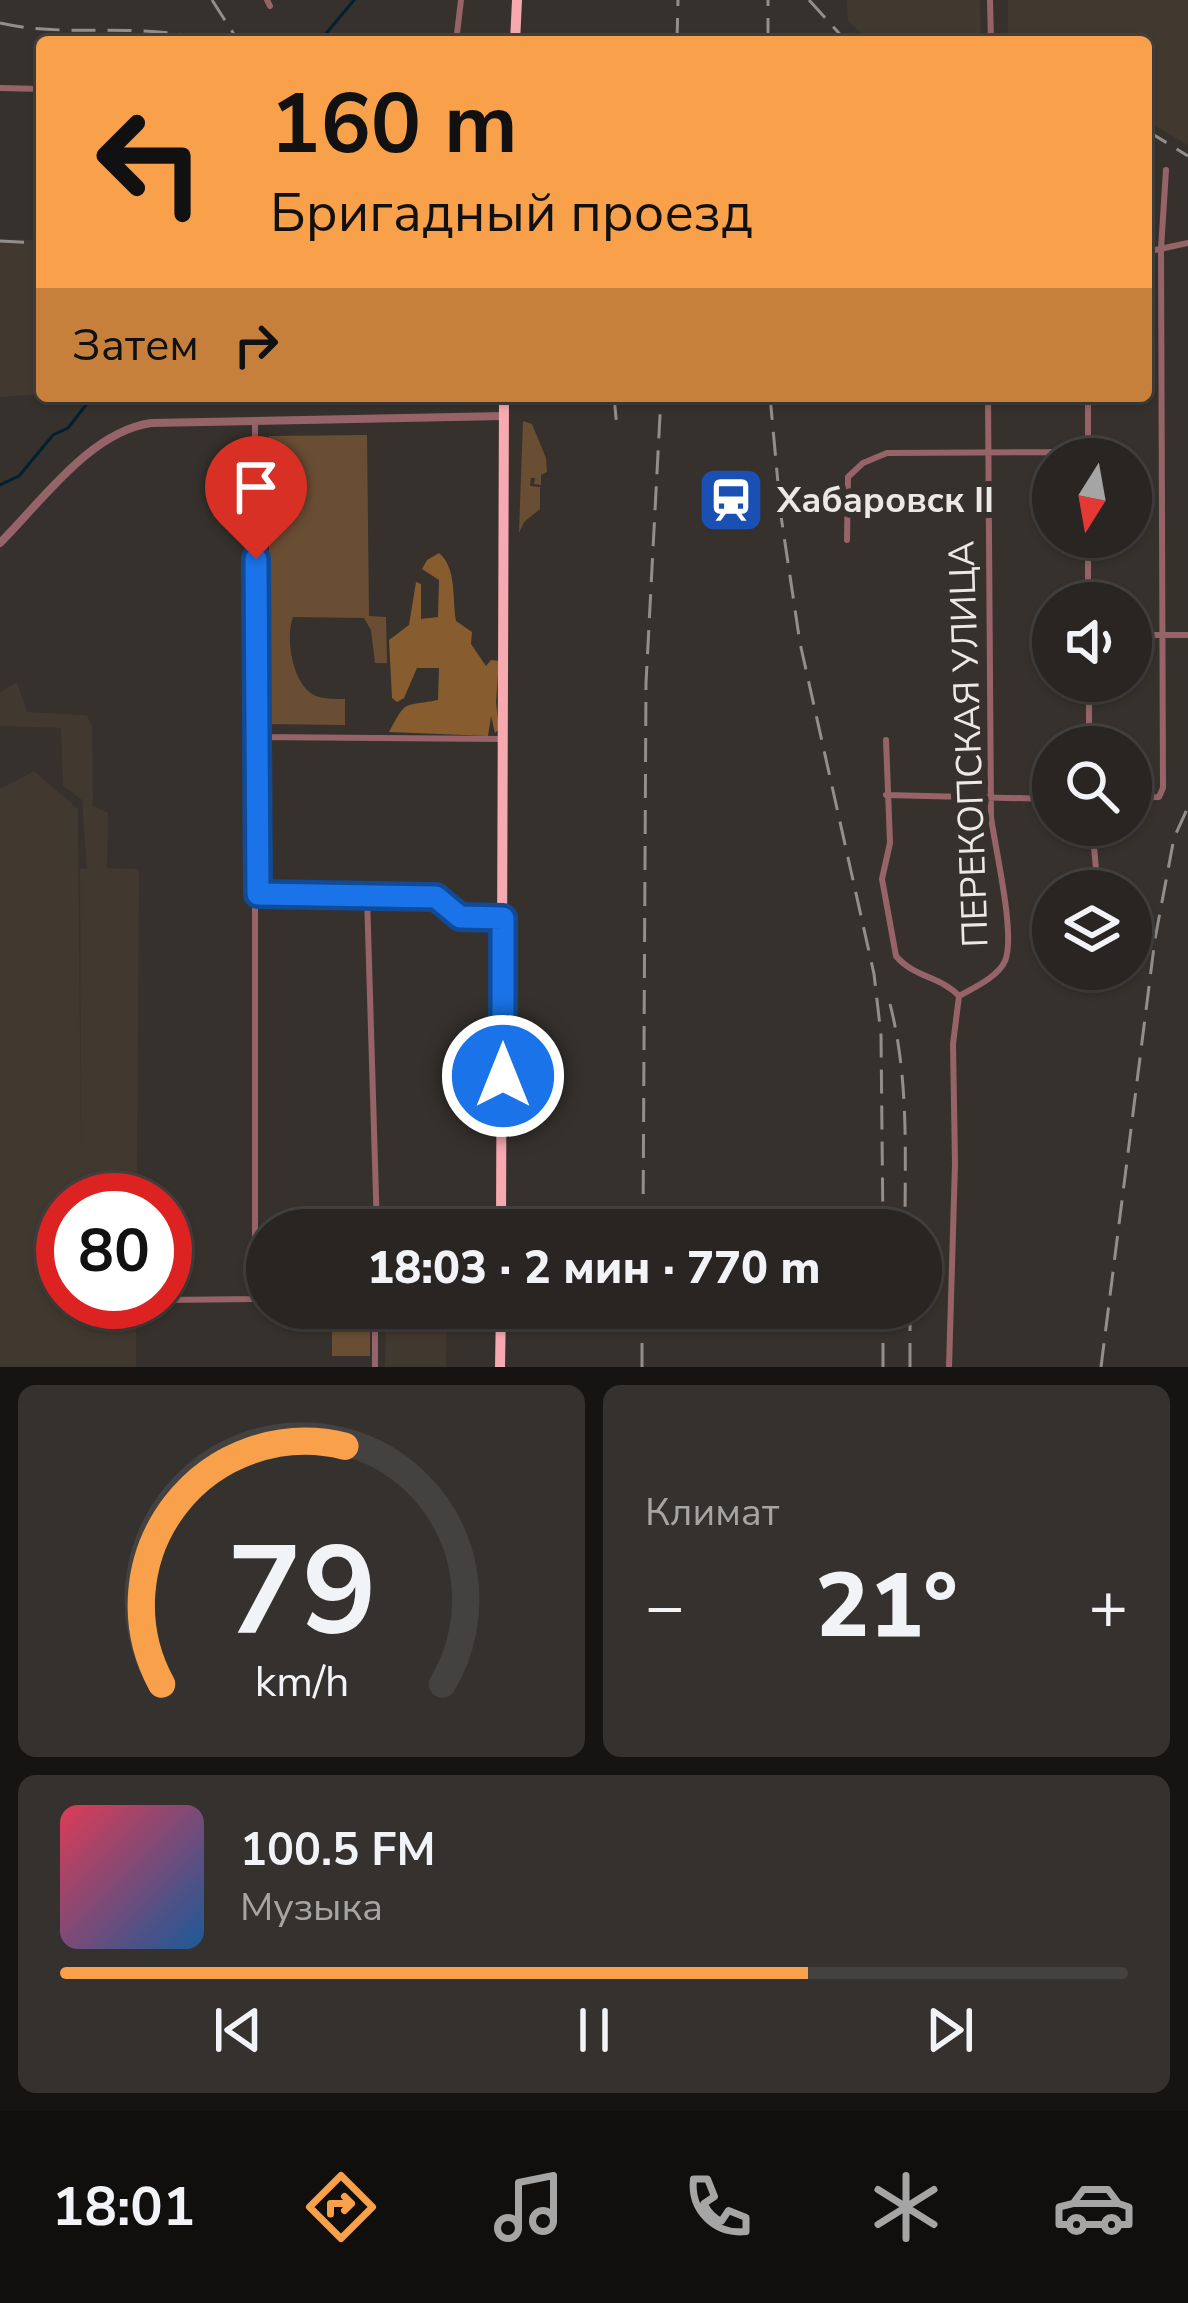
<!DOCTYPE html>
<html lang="ru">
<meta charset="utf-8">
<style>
body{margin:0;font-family:"Nunito Sans",sans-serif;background:#34312f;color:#f1f3f6;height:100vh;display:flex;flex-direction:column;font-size:45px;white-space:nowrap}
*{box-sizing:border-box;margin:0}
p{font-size:39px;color:#a5a5a5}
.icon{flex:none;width:66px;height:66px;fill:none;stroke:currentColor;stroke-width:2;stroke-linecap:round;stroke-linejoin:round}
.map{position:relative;height:1367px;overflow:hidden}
.panel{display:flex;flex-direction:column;gap:18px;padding:18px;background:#161413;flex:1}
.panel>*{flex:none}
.guide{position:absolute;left:36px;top:36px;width:1116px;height:366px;border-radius:12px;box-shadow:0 3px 9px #0004,0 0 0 3px #444240;background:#f8a14a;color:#111;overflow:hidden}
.needle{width:78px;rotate:191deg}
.fabs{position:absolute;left:1032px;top:438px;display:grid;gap:24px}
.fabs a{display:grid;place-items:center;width:120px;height:120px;border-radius:50%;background:#282522;box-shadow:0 3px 9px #0004,0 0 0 3px #444240;font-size:60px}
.speed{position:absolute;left:36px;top:1173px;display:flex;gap:24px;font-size:60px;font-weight:700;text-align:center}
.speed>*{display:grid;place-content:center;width:156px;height:156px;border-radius:50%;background:#282522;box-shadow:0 3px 9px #0004,0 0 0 3px #444240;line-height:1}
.speed .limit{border:18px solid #d22;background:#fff;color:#111}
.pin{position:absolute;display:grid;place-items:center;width:102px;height:102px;color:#fff;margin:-123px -51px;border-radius:50% 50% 50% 0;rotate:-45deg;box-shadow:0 0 12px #0007}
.pin .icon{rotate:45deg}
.me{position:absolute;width:132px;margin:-66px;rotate:0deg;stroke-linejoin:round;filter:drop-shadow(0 0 9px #0008)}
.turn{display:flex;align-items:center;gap:42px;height:252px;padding:0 36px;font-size:54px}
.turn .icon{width:156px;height:156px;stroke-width:2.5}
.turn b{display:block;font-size:84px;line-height:102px}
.then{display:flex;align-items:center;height:114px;padding:0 36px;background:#0003;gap:24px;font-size:45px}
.big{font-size:90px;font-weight:800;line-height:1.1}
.panel .widget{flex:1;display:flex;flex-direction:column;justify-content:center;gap:18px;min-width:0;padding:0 42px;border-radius:18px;background:#34312f}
.panel .dial{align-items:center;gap:0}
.dial svg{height:312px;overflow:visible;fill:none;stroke:#444240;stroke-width:7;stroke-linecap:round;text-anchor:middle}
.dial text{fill:#f1f3f6;stroke:none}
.song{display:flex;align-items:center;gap:36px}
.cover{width:144px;height:144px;border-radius:18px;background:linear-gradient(135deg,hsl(350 70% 55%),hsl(210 70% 35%))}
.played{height:12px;border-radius:6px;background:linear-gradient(90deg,#f8a14a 70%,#444240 70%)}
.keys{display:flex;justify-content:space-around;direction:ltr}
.heat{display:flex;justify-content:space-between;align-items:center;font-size:66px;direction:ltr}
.panel .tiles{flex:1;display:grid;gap:18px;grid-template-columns:1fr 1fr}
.widget:last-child{grid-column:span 2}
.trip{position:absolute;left:246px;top:1209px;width:696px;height:120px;border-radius:60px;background:#282522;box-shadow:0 3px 9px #0004,0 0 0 3px #444240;font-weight:800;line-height:120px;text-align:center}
.menu{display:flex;height:192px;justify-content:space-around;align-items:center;background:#100f0e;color:#a5a5a5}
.menu .icon{width:84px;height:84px}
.menu .selected{color:#f8a14a}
.menu b{font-size:54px;color:#f1f3f6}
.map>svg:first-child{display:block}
</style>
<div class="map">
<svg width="1188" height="1367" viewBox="0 0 1188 1367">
<rect width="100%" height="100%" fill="#36312d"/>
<path fill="#41382f" d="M 847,0 L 980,0 L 981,42 L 873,42 L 848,22 Z
M 1008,0 L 1188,0 L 1188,145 L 1146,121 L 1146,42 L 1008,42 Z
M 0,239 L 42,240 L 42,394 L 0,397 Z
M 17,682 L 27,712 L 87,715 L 92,727 L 93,806 L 108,813 L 107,868 L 139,869 L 137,1200 L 63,1200 L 63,1302 L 136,1302 L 136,1367 L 0,1367 L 0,789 L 34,771 L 78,809 L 81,1154 L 80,869 L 87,869 L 82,800 L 63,786 L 61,728 L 0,726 L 0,692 Z
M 386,1308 L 447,1308 L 446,1367 L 385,1367 Z"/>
<path fill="#6a4e34" d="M 523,421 L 532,424 L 546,458 L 547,472 L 541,475 L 541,485 L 534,484 L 535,478 L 531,478 L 530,486 L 540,487 L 540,509 L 524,522 L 519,533 Z
M 367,435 L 369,616 L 386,617 L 387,663 L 375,663 L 371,630 L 364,618 L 293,617 C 285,637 292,686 316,696 C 324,699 336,699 345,699 L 345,725 L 264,724 L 264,646 L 269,645 L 269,436 Z
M 332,1308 L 370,1308 L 370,1356 L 332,1356 Z"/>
<path fill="#875c2f" d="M 439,553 C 457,568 452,598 456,621 L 472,632 L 471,644 L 486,666 L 491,660 L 499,661 L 496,702 L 499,729 L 495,733 L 491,716 L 488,736 L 389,732 C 407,699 402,707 438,700 L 439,668 L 417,668 L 404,698 L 397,702 L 392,698 L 389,640 L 409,625 L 416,582 L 421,584 L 421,619 L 438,617 L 439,580 L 422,569 L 427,560 Z"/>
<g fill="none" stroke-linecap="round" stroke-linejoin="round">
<path stroke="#012132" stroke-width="3" d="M 319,42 L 354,0
M 0,485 L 19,476 L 53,435 L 68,428 L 93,396"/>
<path stroke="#966468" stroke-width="6" d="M 267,0 L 270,6
M 990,0 L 991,42
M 456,42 L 461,0
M 0,88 L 42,89
M 1146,252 L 1188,243
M 1088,459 L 1088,396
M 1088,537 L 1088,603
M 847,540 L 848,477 L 863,463 L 887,453 L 1088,452
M 1131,635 L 1188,635
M 257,737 L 501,739
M 886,740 L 890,843 L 882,879 L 896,956 C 913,977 942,977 959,996 L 953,1044 L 955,1164 L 949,1367
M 1089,747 L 1089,681
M 886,795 L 1053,799
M 1131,798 L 1159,797 L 1163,788 L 1161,249 L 1166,170
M 1092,825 L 1098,891
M 258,894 L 436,897 L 460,917 L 503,918
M 367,896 L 377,1230
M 959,996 C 973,988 998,977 1005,961 C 1016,935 995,848 991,817 L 988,396
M 255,1299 L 255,421
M 165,1300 L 267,1299
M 375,1308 L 375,1367"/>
<path stroke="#966468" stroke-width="8" d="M 0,543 C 42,501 90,432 151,423 L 504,416"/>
<path stroke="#f6aab0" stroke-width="10" d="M 515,42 L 517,0
M 501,1230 L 504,396
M 500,1367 L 501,1308"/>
<path stroke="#928e8b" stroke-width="3" stroke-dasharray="24 12" stroke-linecap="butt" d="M 212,0 L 239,42
M 809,0 L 847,42
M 0,23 C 70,39 144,20 213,42
M 677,42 L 678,0
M 768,42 L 768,0
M 1146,130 L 1188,156
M 0,241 L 42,243
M 614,396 L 617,429
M 770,396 L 781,516 L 800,643 L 874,974 L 881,1035 L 883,1230
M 890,1004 C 909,1078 905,1153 905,1230
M 643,1230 L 646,683 L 661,396
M 642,1367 L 642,1308
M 883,1367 L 883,1308
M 910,1367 L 910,1308
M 1101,1367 L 1155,939 L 1174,838 L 1188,807"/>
</g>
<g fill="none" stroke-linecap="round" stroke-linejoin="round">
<defs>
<path id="route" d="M 256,559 L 258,894 L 436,897 L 460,917 L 503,918 L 503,1076"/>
</defs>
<use href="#route" stroke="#114b97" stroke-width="30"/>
<use href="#route" stroke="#1a73e8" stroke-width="21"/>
</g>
<defs>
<symbol id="station-square" viewBox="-11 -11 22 22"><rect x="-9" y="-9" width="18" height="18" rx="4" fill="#1a4fb4" stroke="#36312d"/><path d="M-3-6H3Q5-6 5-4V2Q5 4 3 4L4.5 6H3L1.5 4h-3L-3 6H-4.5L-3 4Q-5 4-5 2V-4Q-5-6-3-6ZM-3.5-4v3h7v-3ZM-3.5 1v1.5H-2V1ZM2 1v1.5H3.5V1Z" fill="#fff"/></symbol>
</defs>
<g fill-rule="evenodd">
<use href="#station-square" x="693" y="462" width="76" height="76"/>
</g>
<g text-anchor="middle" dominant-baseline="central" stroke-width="12" stroke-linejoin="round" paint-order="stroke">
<g font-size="36" font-weight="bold" fill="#ebe8e6" stroke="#36312d" text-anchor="start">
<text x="777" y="500">Хабаровск II</text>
</g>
<g font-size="36" fill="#ebe8e6" stroke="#36312d">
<text transform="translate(969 744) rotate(-92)">ПЕРЕКОПСКАЯ УЛИЦА</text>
</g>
</g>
</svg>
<div class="fabs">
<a><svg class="needle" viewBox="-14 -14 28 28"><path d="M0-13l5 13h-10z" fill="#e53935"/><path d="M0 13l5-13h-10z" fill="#a5a5a5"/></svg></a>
<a><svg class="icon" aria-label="sound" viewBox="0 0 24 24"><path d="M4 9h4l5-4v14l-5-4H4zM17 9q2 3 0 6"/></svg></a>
<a><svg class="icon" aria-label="search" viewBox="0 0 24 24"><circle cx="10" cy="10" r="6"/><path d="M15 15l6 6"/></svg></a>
<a><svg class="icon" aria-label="layers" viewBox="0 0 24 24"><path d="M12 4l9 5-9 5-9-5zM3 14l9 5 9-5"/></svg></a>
</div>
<div class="speed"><div class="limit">80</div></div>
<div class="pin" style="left:256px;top:559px;background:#d93025"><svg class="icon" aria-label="arrive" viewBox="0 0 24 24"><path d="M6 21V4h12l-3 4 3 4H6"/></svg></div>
<svg class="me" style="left:503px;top:1076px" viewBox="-20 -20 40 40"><circle r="17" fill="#1a73e8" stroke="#fff" stroke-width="3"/><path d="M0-11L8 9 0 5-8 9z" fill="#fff"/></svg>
<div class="trip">18:03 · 2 мин · 770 m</div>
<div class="guide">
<div class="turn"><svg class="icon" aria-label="left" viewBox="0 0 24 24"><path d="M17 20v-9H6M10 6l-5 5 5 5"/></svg><div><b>160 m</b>Бригадный проезд</div></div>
<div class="then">Затем<svg class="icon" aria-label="right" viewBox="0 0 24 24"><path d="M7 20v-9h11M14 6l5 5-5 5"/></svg></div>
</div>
</div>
<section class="panel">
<div class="tiles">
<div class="widget dial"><svg viewBox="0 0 100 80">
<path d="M14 69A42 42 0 1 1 86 69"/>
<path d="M14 69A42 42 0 0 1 61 8" stroke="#f8a14a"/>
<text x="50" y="56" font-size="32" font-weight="700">79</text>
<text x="50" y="72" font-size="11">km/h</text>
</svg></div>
<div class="widget"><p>Климат</p>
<div class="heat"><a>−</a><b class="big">21°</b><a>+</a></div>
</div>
<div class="widget">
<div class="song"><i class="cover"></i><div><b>100.5 FM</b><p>Музыка</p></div></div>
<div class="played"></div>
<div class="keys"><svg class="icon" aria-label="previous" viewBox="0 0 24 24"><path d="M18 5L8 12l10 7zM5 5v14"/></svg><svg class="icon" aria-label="pause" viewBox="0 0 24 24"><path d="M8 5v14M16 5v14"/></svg><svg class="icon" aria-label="next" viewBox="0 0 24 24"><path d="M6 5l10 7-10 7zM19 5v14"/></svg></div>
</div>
</div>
</section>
<nav class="menu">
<b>18:01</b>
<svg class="icon selected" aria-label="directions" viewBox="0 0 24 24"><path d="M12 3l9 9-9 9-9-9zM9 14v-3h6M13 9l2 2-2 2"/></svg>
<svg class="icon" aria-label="music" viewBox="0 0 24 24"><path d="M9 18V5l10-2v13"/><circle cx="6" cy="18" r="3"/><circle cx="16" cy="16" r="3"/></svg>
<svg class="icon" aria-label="phone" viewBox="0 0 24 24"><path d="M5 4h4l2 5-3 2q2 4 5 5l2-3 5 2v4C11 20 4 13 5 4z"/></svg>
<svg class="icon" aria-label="climate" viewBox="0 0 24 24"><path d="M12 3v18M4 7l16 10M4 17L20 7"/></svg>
<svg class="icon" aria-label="car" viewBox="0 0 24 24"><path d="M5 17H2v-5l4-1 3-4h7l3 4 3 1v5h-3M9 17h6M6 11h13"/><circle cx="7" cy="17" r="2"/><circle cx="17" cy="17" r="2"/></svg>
</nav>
